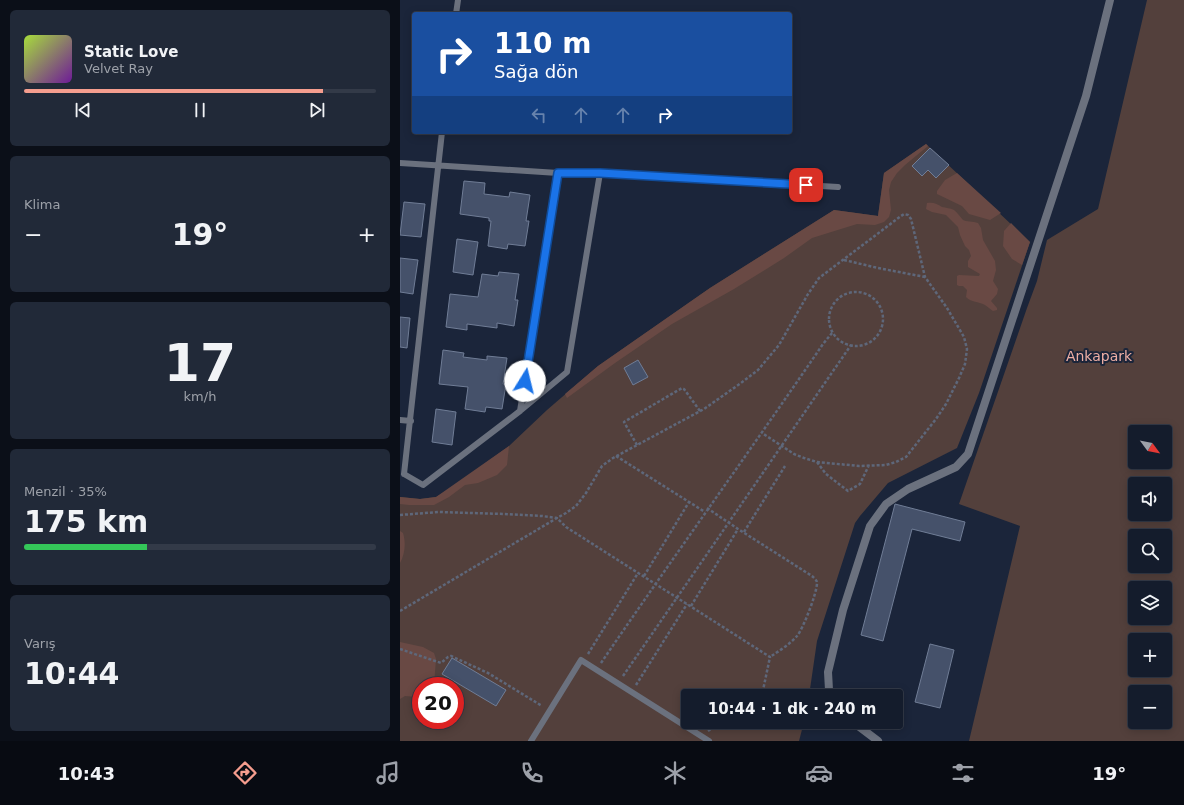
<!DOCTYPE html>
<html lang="tr">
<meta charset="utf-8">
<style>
body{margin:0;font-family:"DejaVu Sans",sans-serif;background:#212938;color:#f1f3f6;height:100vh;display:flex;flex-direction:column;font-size:15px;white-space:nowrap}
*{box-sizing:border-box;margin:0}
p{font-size:13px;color:#9da1a9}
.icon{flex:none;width:22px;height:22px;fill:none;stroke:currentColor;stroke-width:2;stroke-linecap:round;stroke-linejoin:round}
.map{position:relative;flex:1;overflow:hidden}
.panel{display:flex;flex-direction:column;gap:10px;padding:10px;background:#0b0f18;width:400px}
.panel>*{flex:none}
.hud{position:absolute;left:12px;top:12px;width:380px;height:122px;border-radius:4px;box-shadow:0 2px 10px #0003,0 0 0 1px #333a48;background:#1a4fa0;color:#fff;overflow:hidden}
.needle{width:26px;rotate:122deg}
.tools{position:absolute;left:728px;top:425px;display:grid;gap:8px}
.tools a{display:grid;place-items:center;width:44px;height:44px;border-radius:4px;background:#141c2c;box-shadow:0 2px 10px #0003,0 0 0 1px #333a48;font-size:20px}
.speed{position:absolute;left:12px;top:677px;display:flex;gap:8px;font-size:20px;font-weight:700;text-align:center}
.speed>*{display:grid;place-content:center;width:52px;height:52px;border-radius:50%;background:#141c2c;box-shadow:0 2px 10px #0003,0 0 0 1px #333a48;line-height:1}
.speed .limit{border:6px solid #d22;background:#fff;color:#111}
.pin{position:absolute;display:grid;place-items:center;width:34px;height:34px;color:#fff;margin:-17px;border-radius:8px;box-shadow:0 2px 6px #0006}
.me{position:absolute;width:44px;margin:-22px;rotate:9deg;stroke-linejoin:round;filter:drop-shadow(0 0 3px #0008)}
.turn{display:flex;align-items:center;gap:14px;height:84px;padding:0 16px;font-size:18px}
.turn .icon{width:52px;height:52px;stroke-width:2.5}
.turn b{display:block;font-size:28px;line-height:34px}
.lanes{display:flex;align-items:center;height:38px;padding:0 16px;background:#0003;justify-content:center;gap:20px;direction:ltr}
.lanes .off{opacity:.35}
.big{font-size:30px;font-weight:800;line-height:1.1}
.panel .widget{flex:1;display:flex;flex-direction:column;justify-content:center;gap:6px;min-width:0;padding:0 14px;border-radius:6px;background:#212938}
.panel .dial{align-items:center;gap:0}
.dial b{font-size:52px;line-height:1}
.song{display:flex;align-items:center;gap:12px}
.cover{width:48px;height:48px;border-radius:6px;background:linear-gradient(135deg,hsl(80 70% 55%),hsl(280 70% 35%))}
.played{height:4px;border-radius:2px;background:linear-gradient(90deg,#f59d8e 85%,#333a48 85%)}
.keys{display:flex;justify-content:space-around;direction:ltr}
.heat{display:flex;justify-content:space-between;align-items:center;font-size:22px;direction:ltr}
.charge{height:6px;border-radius:3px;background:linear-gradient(90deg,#34c759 35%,#333a48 0)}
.trip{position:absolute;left:281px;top:689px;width:222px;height:40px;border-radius:4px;background:#141c2c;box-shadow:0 2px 10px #0003,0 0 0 1px #333a48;font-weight:800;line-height:40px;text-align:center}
.dock{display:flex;height:64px;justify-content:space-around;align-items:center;background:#080b12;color:#9da1a9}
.dock .icon{width:28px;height:28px}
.dock .selected{color:#f59d8e}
.dock b{font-size:18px;color:#f1f3f6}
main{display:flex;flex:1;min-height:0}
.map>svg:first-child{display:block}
</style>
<main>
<section class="panel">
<div class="widget">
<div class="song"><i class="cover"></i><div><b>Static Love</b><p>Velvet Ray</p></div></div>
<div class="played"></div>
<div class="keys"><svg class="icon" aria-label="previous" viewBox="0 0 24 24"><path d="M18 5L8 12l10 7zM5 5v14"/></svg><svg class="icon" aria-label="pause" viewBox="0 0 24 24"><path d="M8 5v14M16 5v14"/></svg><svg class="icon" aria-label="next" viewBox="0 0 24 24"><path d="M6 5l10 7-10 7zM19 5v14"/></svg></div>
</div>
<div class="widget"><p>Klima</p>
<div class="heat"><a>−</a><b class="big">19°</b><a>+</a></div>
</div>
<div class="widget dial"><b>17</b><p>km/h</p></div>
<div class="widget"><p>Menzil · 35%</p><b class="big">175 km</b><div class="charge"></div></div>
<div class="widget"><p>Varış</p><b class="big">10:44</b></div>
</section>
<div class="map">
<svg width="784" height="741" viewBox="0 0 784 741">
<rect width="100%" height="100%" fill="#1b253a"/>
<path fill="#53403c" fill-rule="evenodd" d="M 747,0 L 784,0 L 784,741 L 569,741 L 620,526 L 559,504 L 627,308 L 637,281 L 647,240 L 698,209 ZM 735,432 L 765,432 L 765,462 L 735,462 ZM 735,484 L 765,484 L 765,514 L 735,514 ZM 735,536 L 765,536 L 765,566 L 735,566 ZM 735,588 L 765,588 L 765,618 L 735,618 ZM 735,640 L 765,640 L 765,670 L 735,670 ZM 735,692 L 765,692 L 765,722 L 735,722 Z
M 526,144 L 630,242 L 579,393 L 557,448 L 488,483 L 460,516 L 455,523 L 417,641 L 409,696 L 288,696 L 288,722 L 404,722 L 399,741 L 0,741 L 0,497 L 20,499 L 36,497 L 48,490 L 109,446 L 147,410 L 198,366 L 310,288 L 434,210 L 478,216 L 484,173 ZM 21,686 L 55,686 L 55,720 L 21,720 Z"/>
<path fill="#694944" d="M 526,144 L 528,146 L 505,165 L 497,173 L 491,182 L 489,190 L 491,210 L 489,217 L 484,222 L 475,225 L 457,224 L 412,238 L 384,258 L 334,289 L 272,324 L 215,363 L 167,398 L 165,394 L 198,366 L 310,288 L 434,210 L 478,216 L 484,173 Z
M 557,173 L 601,213 L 590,220 L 569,214 L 562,206 L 537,194 L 537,191 L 545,180 Z
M 527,203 C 534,202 537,204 542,207 C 546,208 550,208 554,210 C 558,213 560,217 563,220 C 566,222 573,221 578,223 L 581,228 L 583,240 L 595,261 L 596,270 L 593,281 L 598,289 L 597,294 L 591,301 L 597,308 L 597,310 L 593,311 C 590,309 588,307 585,305 C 578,301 572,303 566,297 L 567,290 L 563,286 L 559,286 L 557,285 L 557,276 L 559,275 L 579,276 L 580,274 L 568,267 L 568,261 L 571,256 L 569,250 L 565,246 L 560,235 L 558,227 L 546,215 L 532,212 L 526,209 Z
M 611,223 L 630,242 L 622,265 L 612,259 L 603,246 L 604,231 Z
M 109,446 L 107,465 L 97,475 L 78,483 L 65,485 L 49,497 L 34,505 L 9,505 L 0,504 L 0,497 L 20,499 L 36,497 Z
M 0,531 L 3,533 C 6,543 5,554 0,563 Z
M 0,642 L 23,647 L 34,653 L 36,659 L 34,685 L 21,686 L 21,693 L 17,697 L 5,696 L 0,699 Z"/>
<path fill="#45516a" stroke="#707d96" d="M 530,148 L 549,165 L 536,178 L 528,170 L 522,176 L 512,166 Z
M 64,181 L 85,183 L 84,194 L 109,197 L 110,192 L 130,195 L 126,221 L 129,221 L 125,246 L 108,244 L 107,249 L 88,246 L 91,221 L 89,221 L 89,218 L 60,214 Z
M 4,202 L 25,204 L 21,237 L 0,235 Z
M 57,239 L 78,242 L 73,275 L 53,272 Z
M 0,258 L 18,260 L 13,294 L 0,292 Z
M 99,272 L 119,274 L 115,300 L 118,300 L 114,326 L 97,323 L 97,328 L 67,324 L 67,330 L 46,327 L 50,294 L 78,297 L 82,274 L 98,276 Z
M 0,317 L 10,318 L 7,348 L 0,347 Z
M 43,350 L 64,353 L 63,357 L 87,360 L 87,356 L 107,358 L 103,384 L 106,384 L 102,409 L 86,407 L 85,412 L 65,409 L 68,387 L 39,384 Z
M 238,360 L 248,377 L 233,385 L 224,368 Z
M 36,409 L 56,412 L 52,445 L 32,442 Z
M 495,504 L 565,522 L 560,541 L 512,529 L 483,641 L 461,635 Z
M 530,644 L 554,650 L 540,708 L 515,702 Z
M 52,658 L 106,690 L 96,706 L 42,674 Z"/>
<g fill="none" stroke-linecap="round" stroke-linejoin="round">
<path stroke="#5e677a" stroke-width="2.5" stroke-dasharray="3 2" stroke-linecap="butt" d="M 444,260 L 478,268 L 525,277
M429 319a27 27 0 1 1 54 0a27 27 0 1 1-54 0Z
M 237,445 L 224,422 L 282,388 L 284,389 L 300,411
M 216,456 L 305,512
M 417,462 L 426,474 L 448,491 L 460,484 L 469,465
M 307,508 L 338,529 L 412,576 C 414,578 417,580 417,583 C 417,593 403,629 397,636 C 390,644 379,651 370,657
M 0,515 L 39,512 L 104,514 L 142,516 L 157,518 L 166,513 L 176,506 L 186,493 L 202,466 L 213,458 L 304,409 L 341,383 L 358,370 L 379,345 L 408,294 L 419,278 L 501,216 L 504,214 L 508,215 L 511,219 L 525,277 L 547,308 L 564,337 L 567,349 L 565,364 L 559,378 L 546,404 L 536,419 L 506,457 L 496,462 L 486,465 L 459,466 L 417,462 L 404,458 L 394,454 L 362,433
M 344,532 L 385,466
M 244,576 L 289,502
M 291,606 L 338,529
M 0,611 L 157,518 L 166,527 L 370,657 L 362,695 L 360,696
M 0,649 L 41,663 L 48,657 L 51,656 L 88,673 L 142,706
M 188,654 L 238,573
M 201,663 C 274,556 350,451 423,344 L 432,333
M 223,676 L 451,345
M 236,685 L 287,604
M 308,731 L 321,722"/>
<path stroke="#6b717e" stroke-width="6" d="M 56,14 L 58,0
M 0,163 L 158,173 L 200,173 L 438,187
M 120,411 L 158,173
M 0,420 L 11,421
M 4,474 L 23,485 L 120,411 L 167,372 L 200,173
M 4,474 L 42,132
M 131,741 L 181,660 L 309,741"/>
<path stroke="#6b717e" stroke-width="8" d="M 432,696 L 429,690 L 428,672 L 443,610 L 470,526 L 486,504 L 508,489 L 556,467 L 568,454 L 686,96 L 710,0
M 453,722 L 478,741"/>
</g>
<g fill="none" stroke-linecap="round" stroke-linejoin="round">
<defs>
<path id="route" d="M 125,381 L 158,173 L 200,173 L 406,185"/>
</defs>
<use href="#route" stroke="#114b97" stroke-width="10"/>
<use href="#route" stroke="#1a73e8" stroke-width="7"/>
</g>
<g text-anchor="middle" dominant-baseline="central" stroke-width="4" stroke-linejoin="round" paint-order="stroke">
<g font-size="14" fill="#edaea4" stroke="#1b253a">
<text x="699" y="356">Ankapark</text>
</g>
</g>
</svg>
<div class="tools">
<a><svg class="needle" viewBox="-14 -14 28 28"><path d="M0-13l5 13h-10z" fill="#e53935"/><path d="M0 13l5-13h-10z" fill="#9da1a9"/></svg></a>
<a><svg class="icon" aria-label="sound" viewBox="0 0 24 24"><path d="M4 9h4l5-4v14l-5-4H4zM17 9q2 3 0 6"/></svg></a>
<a><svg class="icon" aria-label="search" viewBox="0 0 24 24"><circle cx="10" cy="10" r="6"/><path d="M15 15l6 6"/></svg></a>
<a><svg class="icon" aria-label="layers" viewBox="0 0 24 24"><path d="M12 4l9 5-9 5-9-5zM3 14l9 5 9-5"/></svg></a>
<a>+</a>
<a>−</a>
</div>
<div class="speed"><div class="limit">20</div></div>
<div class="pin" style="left:406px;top:185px;background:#d93025"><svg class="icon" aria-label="arrive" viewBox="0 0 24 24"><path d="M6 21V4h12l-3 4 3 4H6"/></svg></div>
<svg class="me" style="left:125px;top:381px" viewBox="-20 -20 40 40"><circle r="19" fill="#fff"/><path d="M0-13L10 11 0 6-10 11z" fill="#1a73e8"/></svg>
<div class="trip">10:44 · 1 dk · 240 m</div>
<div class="hud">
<div class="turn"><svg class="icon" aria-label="right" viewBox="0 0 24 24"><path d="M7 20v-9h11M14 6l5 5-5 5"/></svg><div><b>110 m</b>Sağa dön</div></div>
<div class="lanes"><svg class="icon off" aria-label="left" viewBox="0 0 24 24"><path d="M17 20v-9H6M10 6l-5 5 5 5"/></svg><svg class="icon off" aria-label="ahead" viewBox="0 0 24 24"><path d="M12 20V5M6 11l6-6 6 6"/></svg><svg class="icon off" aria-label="ahead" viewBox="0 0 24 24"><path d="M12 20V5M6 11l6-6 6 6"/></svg><svg class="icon" aria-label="right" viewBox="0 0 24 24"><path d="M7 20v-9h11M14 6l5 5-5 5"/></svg></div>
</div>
</div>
</main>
<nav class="dock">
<b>10:43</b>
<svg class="icon selected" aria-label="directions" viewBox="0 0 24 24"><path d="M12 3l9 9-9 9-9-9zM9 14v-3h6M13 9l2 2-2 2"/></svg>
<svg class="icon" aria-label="music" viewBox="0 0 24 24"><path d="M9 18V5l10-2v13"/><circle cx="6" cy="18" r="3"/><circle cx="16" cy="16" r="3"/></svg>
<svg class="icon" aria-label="phone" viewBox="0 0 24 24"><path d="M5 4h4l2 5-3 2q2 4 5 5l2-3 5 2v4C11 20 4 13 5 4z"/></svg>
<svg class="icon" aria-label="climate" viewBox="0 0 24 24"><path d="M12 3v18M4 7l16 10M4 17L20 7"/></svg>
<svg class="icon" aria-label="car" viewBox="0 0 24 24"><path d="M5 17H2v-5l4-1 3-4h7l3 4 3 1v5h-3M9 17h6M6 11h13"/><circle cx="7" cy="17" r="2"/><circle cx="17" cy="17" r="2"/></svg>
<svg class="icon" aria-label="filters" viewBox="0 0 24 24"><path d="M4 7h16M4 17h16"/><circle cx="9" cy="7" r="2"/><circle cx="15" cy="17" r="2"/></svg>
<b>19°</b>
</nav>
